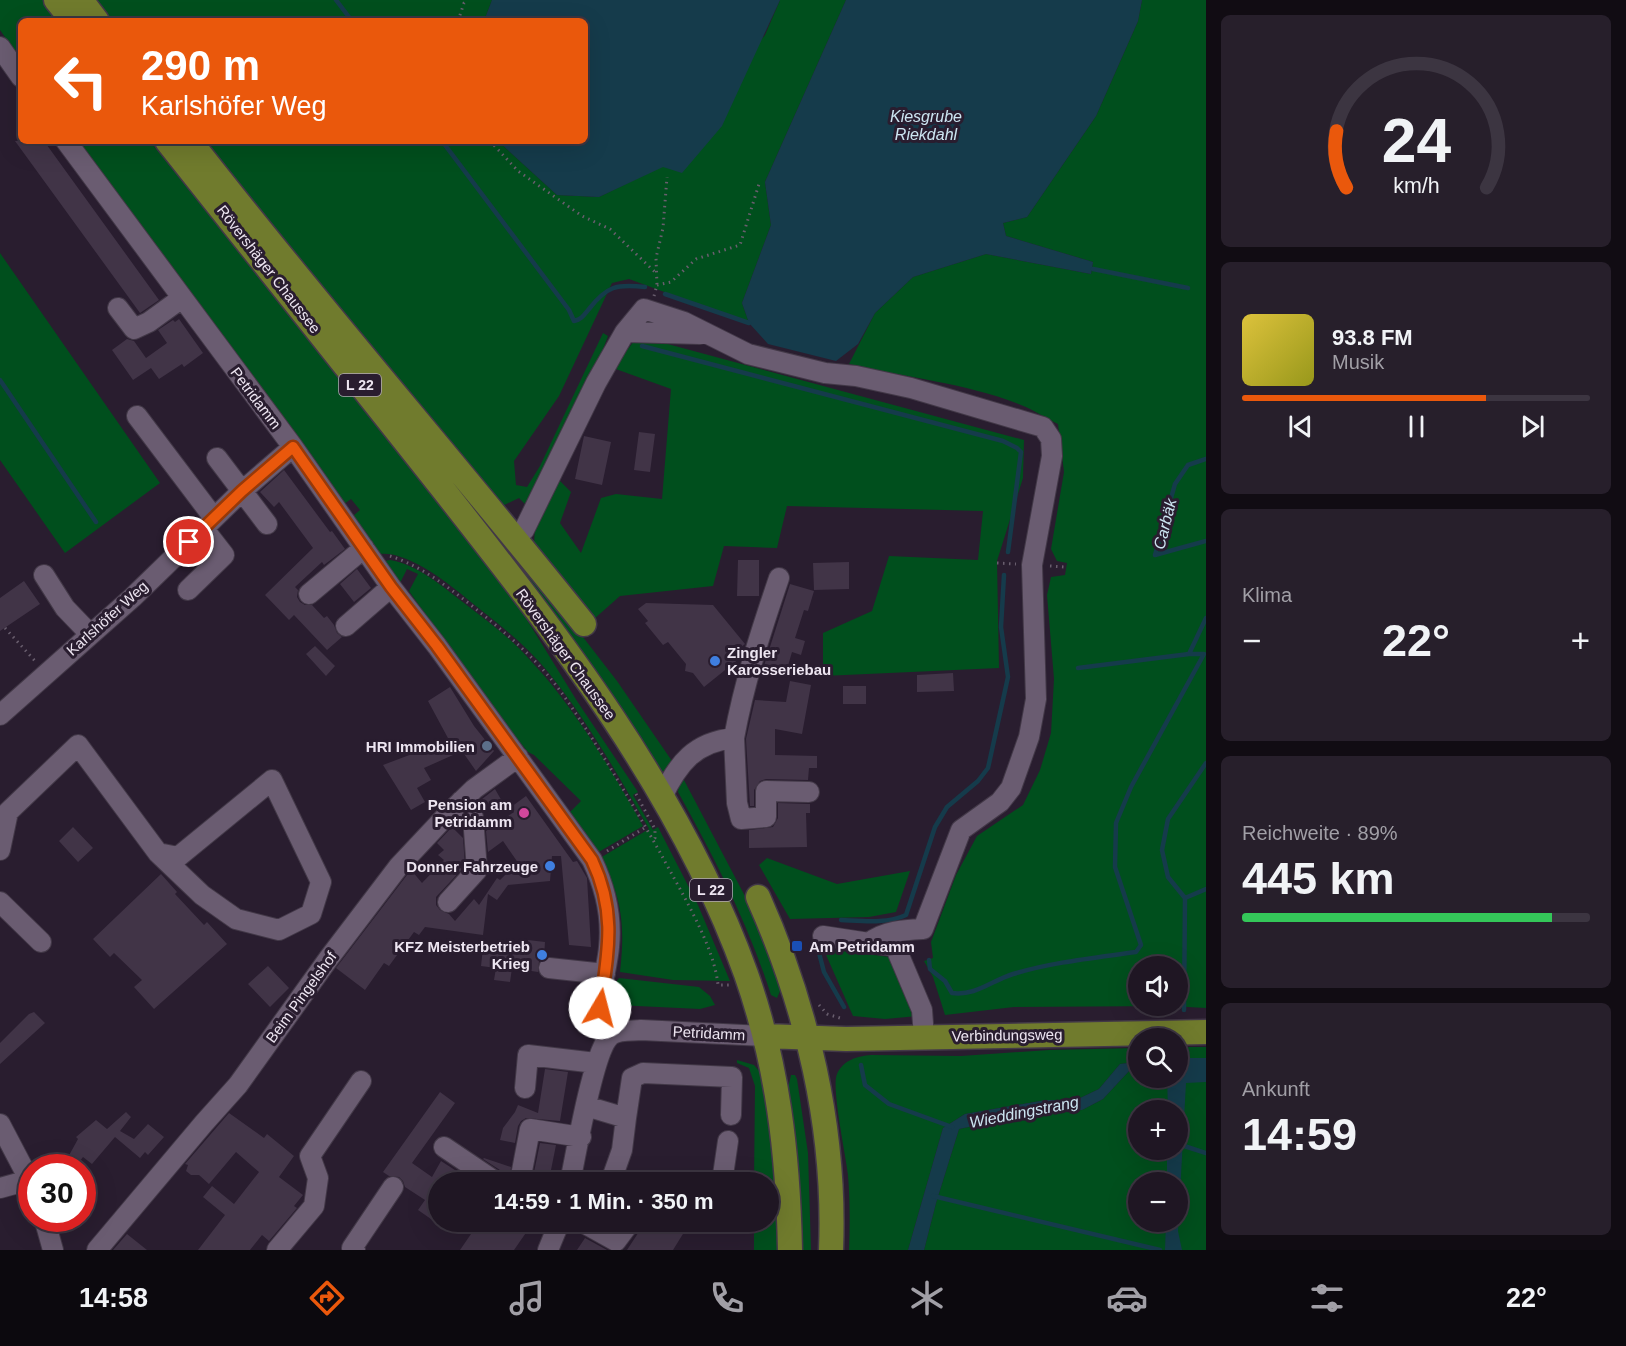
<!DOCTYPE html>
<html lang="de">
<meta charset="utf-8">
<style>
body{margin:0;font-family:Arial,sans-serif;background:#271f2b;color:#f1f3f6;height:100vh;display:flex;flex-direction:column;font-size:22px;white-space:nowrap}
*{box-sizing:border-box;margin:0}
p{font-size:20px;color:#a19fa6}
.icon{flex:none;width:33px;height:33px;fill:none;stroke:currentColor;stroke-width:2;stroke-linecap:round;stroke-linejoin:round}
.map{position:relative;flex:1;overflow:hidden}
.side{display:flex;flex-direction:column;gap:15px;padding:15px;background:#110c13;width:420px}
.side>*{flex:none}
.hud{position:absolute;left:18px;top:18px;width:570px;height:126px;border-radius:9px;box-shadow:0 6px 24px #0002,0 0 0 2px #3c3541;background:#ea580c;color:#fff;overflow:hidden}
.tools{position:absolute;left:1128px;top:956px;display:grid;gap:12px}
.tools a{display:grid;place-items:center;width:60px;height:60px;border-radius:50%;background:#1f1623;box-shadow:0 6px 24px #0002,0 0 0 2px #3c3541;font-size:30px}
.speed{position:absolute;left:18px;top:1154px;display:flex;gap:12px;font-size:30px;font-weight:700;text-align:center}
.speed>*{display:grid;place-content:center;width:78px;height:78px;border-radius:50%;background:#1f1623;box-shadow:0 6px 24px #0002,0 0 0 2px #3c3541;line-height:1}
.speed .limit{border:9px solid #d22;background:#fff;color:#111}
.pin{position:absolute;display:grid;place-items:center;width:51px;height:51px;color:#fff;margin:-26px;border:3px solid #fff;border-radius:50%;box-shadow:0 2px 6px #0007}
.me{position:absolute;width:66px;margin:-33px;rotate:8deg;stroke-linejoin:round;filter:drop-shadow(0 0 4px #0008)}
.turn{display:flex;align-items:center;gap:21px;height:126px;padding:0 24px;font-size:27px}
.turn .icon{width:78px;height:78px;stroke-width:2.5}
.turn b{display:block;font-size:42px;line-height:51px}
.big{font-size:45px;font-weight:600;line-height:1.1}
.side .card{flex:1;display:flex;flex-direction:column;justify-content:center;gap:9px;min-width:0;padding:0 21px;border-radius:9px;background:#271f2b}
.side .dial{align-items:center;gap:0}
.dial svg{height:156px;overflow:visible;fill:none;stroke:#3c3541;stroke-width:7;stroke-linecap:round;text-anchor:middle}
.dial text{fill:#f1f3f6;stroke:none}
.song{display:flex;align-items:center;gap:18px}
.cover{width:72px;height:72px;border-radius:9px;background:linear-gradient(135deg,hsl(50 70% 55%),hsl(60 70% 35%))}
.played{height:6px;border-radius:3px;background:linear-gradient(90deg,#ea580c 70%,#3c3541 70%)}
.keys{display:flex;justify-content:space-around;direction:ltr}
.heat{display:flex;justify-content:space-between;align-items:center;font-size:33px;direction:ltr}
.charge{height:9px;border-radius:4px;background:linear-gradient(90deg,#34c759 89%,#3c3541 0)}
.trip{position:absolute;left:428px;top:1172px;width:351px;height:60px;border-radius:30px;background:#1f1623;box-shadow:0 6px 24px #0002,0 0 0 2px #3c3541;font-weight:600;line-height:60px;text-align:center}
.menu{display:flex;height:96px;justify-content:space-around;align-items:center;background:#0c090e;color:#a19fa6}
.menu .icon{width:42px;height:42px}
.menu .on{color:#ea580c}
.menu b{font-size:27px;color:#f1f3f6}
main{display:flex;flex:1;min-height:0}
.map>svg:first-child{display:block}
</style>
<main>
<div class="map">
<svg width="1206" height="1250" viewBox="0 0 1206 1250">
<rect width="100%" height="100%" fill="#291d2f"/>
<path fill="#004f1d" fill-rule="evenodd" d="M 0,0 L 44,0 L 60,21 L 21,21 L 21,60 L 0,30 Z
M 90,0 L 492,0 L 484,21 L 106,21 Z
M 780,0 L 846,0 L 765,182 L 771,225 L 742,303 L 749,323 L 629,279 L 612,283 L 559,396 L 514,461 L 516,485 L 527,487 L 540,466 L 603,333 L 608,336 L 585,397 L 529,508 L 519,498 L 502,506 L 198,141 L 498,141 L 557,195 L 599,197 L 663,166 L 765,35 Z
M 1142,0 L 1206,0 L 1206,1008 L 1169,1006 L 1014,1007 L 945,1015 L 933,977 L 924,961 L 933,958 L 931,942 L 956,875 L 977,836 L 1023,805 L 1040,770 L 1051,733 L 1054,679 L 1047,595 L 1051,577 L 1065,575 L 1067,563 L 1057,561 L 1051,549 L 1064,472 L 1058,424 C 1046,418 1034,410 1021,405 C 967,383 906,378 849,364 L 875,313 L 913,277 L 986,254 L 1091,274 L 1093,262 L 1006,236 L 1003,223 L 1027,217 L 1096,116 L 1138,21 ZM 1138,966 L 1178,966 L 1178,1005 L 1138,1005 Z
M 79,141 L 150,141 L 367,412 L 516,602 L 577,701 L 638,792 L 633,795 L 653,830 L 658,827 L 698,905 L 730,981 L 673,980 L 620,972 C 625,927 623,898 600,858 L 649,829 C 618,775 587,720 548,672 C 523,641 490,618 460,593 C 441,578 405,551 380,554 L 353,516 L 360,510 L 351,499 L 344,504 Z
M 181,141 L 576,628 L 617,681 L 672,761 L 665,772 L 662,771 L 644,743 L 558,624 Z
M 0,253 L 160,483 L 65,553 L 0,460 Z
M 638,336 L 1024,440 L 1023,478 L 997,561 L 999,668 L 823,676 L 823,633 L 872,611 L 889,556 L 978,560 L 983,511 L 787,506 L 777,548 L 724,546 L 713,586 L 620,596 L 594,619 L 534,546 L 535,524 L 555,476 L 571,492 L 560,523 L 581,553 L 601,498 L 616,494 L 662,499 L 671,389 L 613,368 Z
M 390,560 C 418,565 442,586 464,603 C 487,621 511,638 530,660 C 573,705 613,772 643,826 L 597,853 L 586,834 L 569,813 L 581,801 L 534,755 L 528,752 L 487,702 L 409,591 L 418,574 L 407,569 L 400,583 L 384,561 Z
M 680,780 L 684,780 L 757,919 L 781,989 L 777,998 L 771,995 C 748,923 714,857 678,792 Z
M 767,858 L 837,884 L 910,871 L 896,912 L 869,917 L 790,919 L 759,865 Z
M 823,948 L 889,957 L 905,983 L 918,1016 L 885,1019 L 853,1016 Z
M 619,978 L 699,987 L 710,996 L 715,1005 L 700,1009 L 616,1005 L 612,999 L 612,987 Z
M 1178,1047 L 1206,1047 L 1206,1250 L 924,1250 L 936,1203 L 959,1129 L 1040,1112 L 1082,1110 L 1103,1099 L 1129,1071 L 1138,1071 L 1138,1077 L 1178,1077 ZM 1138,1110 L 1178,1110 L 1178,1149 L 1138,1149 ZM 1138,1182 L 1178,1182 L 1178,1221 L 1138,1221 Z
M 1138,1048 L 1138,1062 L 1120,1064 L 1099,1089 L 1076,1100 L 1046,1100 L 965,1114 L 943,1128 L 908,1250 L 849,1250 C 850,1226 850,1200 848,1175 C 846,1156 831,1087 837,1074 C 843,1060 858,1056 871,1055 L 961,1056 L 1049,1050 Z
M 737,1060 L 754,1065 L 761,1073 L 779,1187 L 778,1250 L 754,1250 L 754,1221 L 768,1221 L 768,1182 L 754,1182 L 755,1086 L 749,1068 L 737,1063 Z
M 791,1075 L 795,1075 L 797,1079 L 808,1153 L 811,1250 L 797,1250 L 787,1093 Z"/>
<path fill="#153b4b" d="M 492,0 L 780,0 L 722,126 L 682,173 L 663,167 L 599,197 L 557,195 L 498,141 L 585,141 L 585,21 L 484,21 Z
M 846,0 L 1142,0 L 1138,21 L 1096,116 L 1027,217 L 1003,223 L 1006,236 L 1093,262 L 1091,274 L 986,254 L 913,277 L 875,313 L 858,344 L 836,361 L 768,344 L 749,323 L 742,303 L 771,225 L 765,182 Z
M 1178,1058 L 1206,1058 L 1206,1082 L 1186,1083 L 1178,1231 L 1182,1250 L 1165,1250 L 1166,1221 L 1178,1221 L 1178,1182 L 1167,1182 L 1167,1149 L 1178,1149 L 1178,1110 L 1168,1110 L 1167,1077 L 1178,1077 Z
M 1138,1062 L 1138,1071 L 1129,1071 L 1103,1099 L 1082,1110 L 1040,1112 L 959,1129 L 936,1203 L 924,1250 L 908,1250 L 943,1128 L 965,1114 L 1046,1100 L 1076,1100 L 1099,1089 L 1120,1064 Z"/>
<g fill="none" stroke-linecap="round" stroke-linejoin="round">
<path stroke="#153b4b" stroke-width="4.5" d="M 336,0 L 352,21
M 442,141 L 569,310 L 574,321 C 582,319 584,315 589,309 C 607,286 616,284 645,287
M 1093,269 L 1188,288
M 665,294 L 749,323
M 642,346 L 1003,441 L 1017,448 L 1021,452 L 1008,552
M 0,380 L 96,522
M 1206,459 L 1188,465 L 1175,484 L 1155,555 L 1206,541
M 1078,668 L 1189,654 L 1206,618
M 1185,898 L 1206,889
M 841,920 C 863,921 887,924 906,915 L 935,827 L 947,807 L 978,781 L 988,768 L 1008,677 L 1001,627 L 1004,575
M 818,949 L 824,972 L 844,1007
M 929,960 L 930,969 L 945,981 L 952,993 C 976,996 991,981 1013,974 C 1053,962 1094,958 1136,952 L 1141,945 L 1115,867 L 1116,823 L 1131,787 L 1204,654 L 1189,654
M 1184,1010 L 1185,898 L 1168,877 L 1162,850 L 1168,819 L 1206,763
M 861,1065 L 865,1085 L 889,1104 L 952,1127
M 1178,1144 L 1206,1153
M 933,1196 L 1160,1250"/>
</g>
<path fill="#413447" d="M 15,141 L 44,141 L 159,300 L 140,313 Z
M 179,319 L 203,353 L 184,367 L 182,364 L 159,379 L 151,368 L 133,380 L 112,350 L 127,339 L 134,341 L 146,358 L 167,343 L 158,330 L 173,320 L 175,322 Z
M 639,432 L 655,434 L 650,472 L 634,470 Z
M 584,436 L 611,442 L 602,485 L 575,479 Z
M 284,470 L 330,532 L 332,531 L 345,549 L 324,565 L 322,562 L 295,587 L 298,590 L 297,597 L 300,602 L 305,605 L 312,605 L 324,618 L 327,616 L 334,625 L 337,633 L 342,637 L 327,650 L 294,615 L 289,620 L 265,595 L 313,548 L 279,502 L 274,507 L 260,492 Z
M 738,560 L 759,560 L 759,596 L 737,596 Z
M 849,562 L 849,589 L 814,590 L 813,563 Z
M 357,569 L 371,588 L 354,602 L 340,584 Z
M 24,581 L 40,604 L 0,631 L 0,598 Z
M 790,584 L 814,591 L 808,611 L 804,610 L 795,638 L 805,641 L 801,655 L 792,652 L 785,676 L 763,669 Z
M 646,603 L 713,605 L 745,644 L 735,652 L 740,658 L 704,687 L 693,673 L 685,671 L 686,664 L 668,642 L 663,645 L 645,623 L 648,621 L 638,609 Z
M 315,646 L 335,666 L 326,676 L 306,654 Z
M 953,673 L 954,691 L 917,692 L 917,675 Z
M 790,681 L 811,685 L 802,734 L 775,729 L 775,755 L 817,756 L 817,768 L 809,768 L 808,780 L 766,779 L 760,781 L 754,790 L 754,806 L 750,806 L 746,739 L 755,700 L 786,702 Z
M 843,686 L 866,686 L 866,704 L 843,704 Z
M 450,687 L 474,726 L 494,751 L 476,771 L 462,751 L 424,768 L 431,780 L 417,788 L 425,802 L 411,810 L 383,765 L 449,740 L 428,701 Z
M 495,789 L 507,810 L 526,796 L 573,862 L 577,861 L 587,878 L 591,947 L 569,945 L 561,856 L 552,856 L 550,881 L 508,885 L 497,900 L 488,894 L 483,935 L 425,927 L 419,935 L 414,932 L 389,966 L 384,963 L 365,990 L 336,968 L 407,875 L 412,871 L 422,883 L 444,860 L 438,855 L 444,850 L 437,843 L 452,827 L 463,838 L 465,866 L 436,897 L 436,905 L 440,910 L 449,914 L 455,921 L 474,899 L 479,905 L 497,878 L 500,880 L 507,873 L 523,870 L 503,841 L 488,852 L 486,831 L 514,812 L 482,808 L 477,803 Z
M 778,803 L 810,804 L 810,813 L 806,813 L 807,847 L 749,848 L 749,830 L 773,827 L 778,818 Z
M 73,827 L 93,848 L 78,862 L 59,841 Z
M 161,874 L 177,892 L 175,894 L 204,925 L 207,922 L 227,944 L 154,1009 L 134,987 L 142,980 L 114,953 L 110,957 L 93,939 Z
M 528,940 L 545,942 L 544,957 L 539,961 L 538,972 L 512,968 L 510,982 L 494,980 L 496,968 L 481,966 L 483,947 L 515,951 L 515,943 L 528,945 Z
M 268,966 L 289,988 L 270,1007 L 248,984 Z
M 34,1012 L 45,1023 L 0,1064 L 0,1043 L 29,1014 Z
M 545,1069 L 568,1072 L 560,1121 L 526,1118 L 521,1121 L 518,1126 L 515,1143 L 500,1140 L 503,1128 L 515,1112 L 518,1105 L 538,1113 Z
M 440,1092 L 455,1103 L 412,1163 L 432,1177 L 441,1161 L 461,1174 L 456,1182 L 438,1182 L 438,1209 L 431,1219 L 418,1210 L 425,1200 L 405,1187 L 403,1181 L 399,1177 L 389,1176 L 383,1172 Z
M 126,1112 L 131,1117 L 120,1131 L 134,1139 L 148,1124 L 164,1137 L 148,1155 L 145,1152 L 140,1158 L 115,1137 L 92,1164 L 83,1157 L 76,1166 L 67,1159 L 78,1139 L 76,1137 L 96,1120 L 107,1129 Z
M 229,1113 L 264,1138 L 267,1134 L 294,1156 L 279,1177 L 303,1195 L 294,1206 L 297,1208 L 269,1241 L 262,1235 L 250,1250 L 198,1250 L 225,1215 L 203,1197 L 212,1186 L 234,1204 L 259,1172 L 236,1152 L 209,1184 L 199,1175 L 191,1175 L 186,1171 L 188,1165 L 185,1164 Z
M 540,1143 L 556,1145 L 549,1180 L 533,1177 Z
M 484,1158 L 511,1167 L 510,1180 L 503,1172 L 483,1159 Z
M 451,1221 L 486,1221 L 501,1230 L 507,1221 L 521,1221 L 530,1227 L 514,1250 L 460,1250 L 471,1234 Z
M 646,1221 L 654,1226 L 657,1221 L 691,1221 L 673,1250 L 627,1250 Z
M 127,1234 L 147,1250 L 113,1250 Z
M 585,1238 L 607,1250 L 577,1250 Z"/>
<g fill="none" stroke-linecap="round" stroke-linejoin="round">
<defs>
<path id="minor" d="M 0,47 L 21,77
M 66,141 L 293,447 L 391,587 L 437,646 L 592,860 C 605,887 612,918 609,947 C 608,962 599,996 600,1008 C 602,1017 608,1026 611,1035
M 118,308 L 134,329 L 149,322 L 182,298
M 625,332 L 700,334
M 137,416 L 214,518
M 217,458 L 267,524
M 516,538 L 524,530 L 596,383 L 625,332 L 644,309 L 684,322 L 748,354 L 825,373 L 856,376 L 911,388 L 1043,427 L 1051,439 L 1052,456 L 1032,565 L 1036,699 L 1029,737 L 1011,788 L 1000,802 L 961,830 L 923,929 C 904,930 884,931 869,943 L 823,936
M 44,575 L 65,608 L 90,634
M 188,590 L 224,555 L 203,528
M 309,594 L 364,548
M 346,626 L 391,587
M 0,715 L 133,597 L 242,491 L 293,447
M 734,738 L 737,803 L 741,819 L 766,817 L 766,791 L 809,792
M 662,797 C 678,763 695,742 734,738 C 744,683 761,631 779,578
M 0,850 L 8,812 L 78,745 L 158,853 L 202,895 L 236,919 L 279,930 L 311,914 L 321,882 L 272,780 L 178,857 L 158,853
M 0,902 L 41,942
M 448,902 L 477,870 L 473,817 L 461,801
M 869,943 L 895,946 L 922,1010 L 924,1037
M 549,968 L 605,974
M 525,1088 L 528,1055 L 596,1063
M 586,1106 L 626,1118 L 632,1078 L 643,1073 L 732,1077 L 731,1115
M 0,1124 L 32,1185
M 444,1147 L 496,1182
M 521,1176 L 530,1129 L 581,1137
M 570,1182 C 576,1155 593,1051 610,1036 C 617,1029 632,1031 641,1030 L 765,1036
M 613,1182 L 611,1181 L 622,1150 L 626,1118
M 722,1182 L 728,1141
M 0,1188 L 29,1180
M 44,1218 L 53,1250
M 580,1221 L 616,1241 L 631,1221
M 97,1250 L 204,1123 L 238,1085 L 329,958 L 399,866 L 446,816 L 474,789 L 518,757
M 277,1250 L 314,1206 L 318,1178 L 310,1156 L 361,1081
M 355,1250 L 352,1248 L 393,1187
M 548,1250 L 560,1221"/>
<path id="major" d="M 56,0 L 73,21
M 81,0 L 97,21
M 167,141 C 255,252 343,363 431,474 C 552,628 679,787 746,974 C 778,1065 788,1154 790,1250
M 190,141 C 317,305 454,461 584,624
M 758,897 C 807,1007 836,1129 831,1250
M 765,1036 L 846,1039 L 1206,1032"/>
</defs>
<use href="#minor" stroke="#423847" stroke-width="22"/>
<use href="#major" stroke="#423847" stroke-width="27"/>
<path stroke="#695e6e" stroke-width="3" stroke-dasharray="1.5 4.5" stroke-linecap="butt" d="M 458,21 L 464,3 L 467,0
M 490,141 L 518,171 L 582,216 L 610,229 L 656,273
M 657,285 L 671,282 L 696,259 L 740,245 L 759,184
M 654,296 L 657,285 L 656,258 L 663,228 L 667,177
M 390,556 C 421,566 445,585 471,605 C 497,626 523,647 545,672 C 562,691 576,714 590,735 C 615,775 639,815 662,856 C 681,892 714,945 718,985 L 729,985
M 997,563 L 1016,564
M 1050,566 L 1064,567
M 5,628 L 36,662
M 636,794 L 655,829 L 655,838 L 653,841
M 607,851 L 646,827
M 819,1005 L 827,1014 L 840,1018"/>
<use href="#minor" stroke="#6a5c71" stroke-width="20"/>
<use href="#major" stroke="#707b2d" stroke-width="24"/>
</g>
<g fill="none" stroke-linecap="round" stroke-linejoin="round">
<defs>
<path id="route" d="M 189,542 L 242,491 L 293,447 L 391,587 L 437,646 L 592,860 C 617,913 608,952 600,1008"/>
</defs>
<use href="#route" stroke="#983908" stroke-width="15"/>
<use href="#route" stroke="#ea580c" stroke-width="10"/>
</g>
<g fill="#3f7fe0" stroke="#291d2f" stroke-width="2">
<circle cx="715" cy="661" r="6"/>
<circle cx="550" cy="866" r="6"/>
<circle cx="542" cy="955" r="6"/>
</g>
<circle fill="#5c6f8a" stroke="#291d2f" stroke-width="2" cx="487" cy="746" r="6"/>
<circle fill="#d1479c" stroke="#291d2f" stroke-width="2" cx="524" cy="813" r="6"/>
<rect fill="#1a4fb4" stroke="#291d2f" stroke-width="2" x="791" y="940" width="12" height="12" rx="3"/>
<g text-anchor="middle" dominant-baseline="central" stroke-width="6" stroke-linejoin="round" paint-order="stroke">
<g fill="#291d2f" stroke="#b2a9b7" stroke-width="1.5">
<rect x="339" y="374" width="42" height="22" rx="4.5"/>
<rect x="690" y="879" width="42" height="22" rx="4.5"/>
</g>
<g font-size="14" font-weight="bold" fill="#ede5f1">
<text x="360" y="385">L 22</text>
<text x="711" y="890">L 22</text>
</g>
<g font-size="15" fill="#ede5f1" stroke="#291d2f">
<text transform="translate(269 269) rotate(52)">Rövershäger Chaussee</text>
<text transform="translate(256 398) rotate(53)">Petridamm</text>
<text transform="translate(107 618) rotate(-42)">Karlshöfer Weg</text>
<text transform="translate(566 654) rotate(54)">Rövershäger Chaussee</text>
<text transform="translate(301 997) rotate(-54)">Beim Pingelshof</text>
<text transform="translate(709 1033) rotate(3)">Petridamm</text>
<text transform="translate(1007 1035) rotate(-1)">Verbindungsweg</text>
</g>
<g font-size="15" font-weight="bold" fill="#ede5f1" stroke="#291d2f" text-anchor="end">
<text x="727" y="652" text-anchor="start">Zingler<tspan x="727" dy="17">Karosseriebau</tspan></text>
<text x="475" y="746">HRI Immobilien</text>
<text x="512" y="804">Pension am<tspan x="512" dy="17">Petridamm</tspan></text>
<text x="538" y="866">Donner Fahrzeuge</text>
<text x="530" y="946">KFZ Meisterbetrieb<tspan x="530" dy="17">Krieg</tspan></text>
<text x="809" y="946" text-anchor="start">Am Petridamm</text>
</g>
<g font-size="16" font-style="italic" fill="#cce5f1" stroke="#291d2f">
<text x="926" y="116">Kiesgrube<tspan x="926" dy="18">Riekdahl</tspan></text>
<text transform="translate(1165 524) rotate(-76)">Carbäk</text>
<text transform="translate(1024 1112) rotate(-11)">Wieddingstrang</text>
</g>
</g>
</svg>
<div class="tools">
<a><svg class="icon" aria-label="sound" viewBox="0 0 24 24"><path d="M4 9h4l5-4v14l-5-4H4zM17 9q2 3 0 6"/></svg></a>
<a><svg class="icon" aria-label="search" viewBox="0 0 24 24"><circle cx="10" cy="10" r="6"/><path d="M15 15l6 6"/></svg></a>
<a>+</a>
<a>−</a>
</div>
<div class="speed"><div class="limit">30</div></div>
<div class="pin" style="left:189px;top:542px;background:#d93025"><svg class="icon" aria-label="arrive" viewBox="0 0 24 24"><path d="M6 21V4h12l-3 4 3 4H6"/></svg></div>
<svg class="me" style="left:600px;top:1008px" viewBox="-20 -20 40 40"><circle r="19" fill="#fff"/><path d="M0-13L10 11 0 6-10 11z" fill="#ea580c"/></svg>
<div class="trip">14:59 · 1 Min. · 350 m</div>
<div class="hud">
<div class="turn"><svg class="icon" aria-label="left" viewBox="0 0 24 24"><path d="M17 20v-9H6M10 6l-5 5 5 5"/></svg><div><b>290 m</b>Karlshöfer Weg</div></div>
</div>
</div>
<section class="side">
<div class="card dial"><svg viewBox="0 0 100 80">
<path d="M14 69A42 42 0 1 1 86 69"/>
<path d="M14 69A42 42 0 0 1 9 40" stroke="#ea580c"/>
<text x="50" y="56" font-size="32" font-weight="700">24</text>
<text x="50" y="72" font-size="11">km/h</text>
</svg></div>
<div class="card">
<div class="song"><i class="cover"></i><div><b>93.8 FM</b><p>Musik</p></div></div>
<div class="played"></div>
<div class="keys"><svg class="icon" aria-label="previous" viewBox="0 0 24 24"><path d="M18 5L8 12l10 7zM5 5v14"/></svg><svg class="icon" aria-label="pause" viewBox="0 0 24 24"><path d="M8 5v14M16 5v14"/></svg><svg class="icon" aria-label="next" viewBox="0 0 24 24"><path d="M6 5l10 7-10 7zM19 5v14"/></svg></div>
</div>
<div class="card"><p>Klima</p>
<div class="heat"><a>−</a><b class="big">22°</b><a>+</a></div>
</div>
<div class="card"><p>Reichweite · 89%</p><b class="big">445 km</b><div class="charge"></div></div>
<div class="card"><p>Ankunft</p><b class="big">14:59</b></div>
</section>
</main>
<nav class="menu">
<b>14:58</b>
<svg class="icon on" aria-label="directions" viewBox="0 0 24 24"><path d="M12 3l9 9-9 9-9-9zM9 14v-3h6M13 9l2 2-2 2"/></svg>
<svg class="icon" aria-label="music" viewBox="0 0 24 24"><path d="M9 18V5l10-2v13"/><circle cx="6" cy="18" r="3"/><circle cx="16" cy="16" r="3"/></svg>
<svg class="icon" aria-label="phone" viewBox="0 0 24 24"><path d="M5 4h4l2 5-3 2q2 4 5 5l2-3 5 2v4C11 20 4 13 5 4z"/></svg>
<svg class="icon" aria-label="climate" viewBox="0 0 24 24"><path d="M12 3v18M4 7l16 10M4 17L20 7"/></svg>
<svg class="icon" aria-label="car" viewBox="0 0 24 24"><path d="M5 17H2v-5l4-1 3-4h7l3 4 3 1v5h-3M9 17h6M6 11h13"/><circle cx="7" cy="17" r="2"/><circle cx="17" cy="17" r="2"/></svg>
<svg class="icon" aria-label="filters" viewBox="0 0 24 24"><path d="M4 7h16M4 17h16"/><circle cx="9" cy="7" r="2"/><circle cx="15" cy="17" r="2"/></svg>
<b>22°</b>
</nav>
